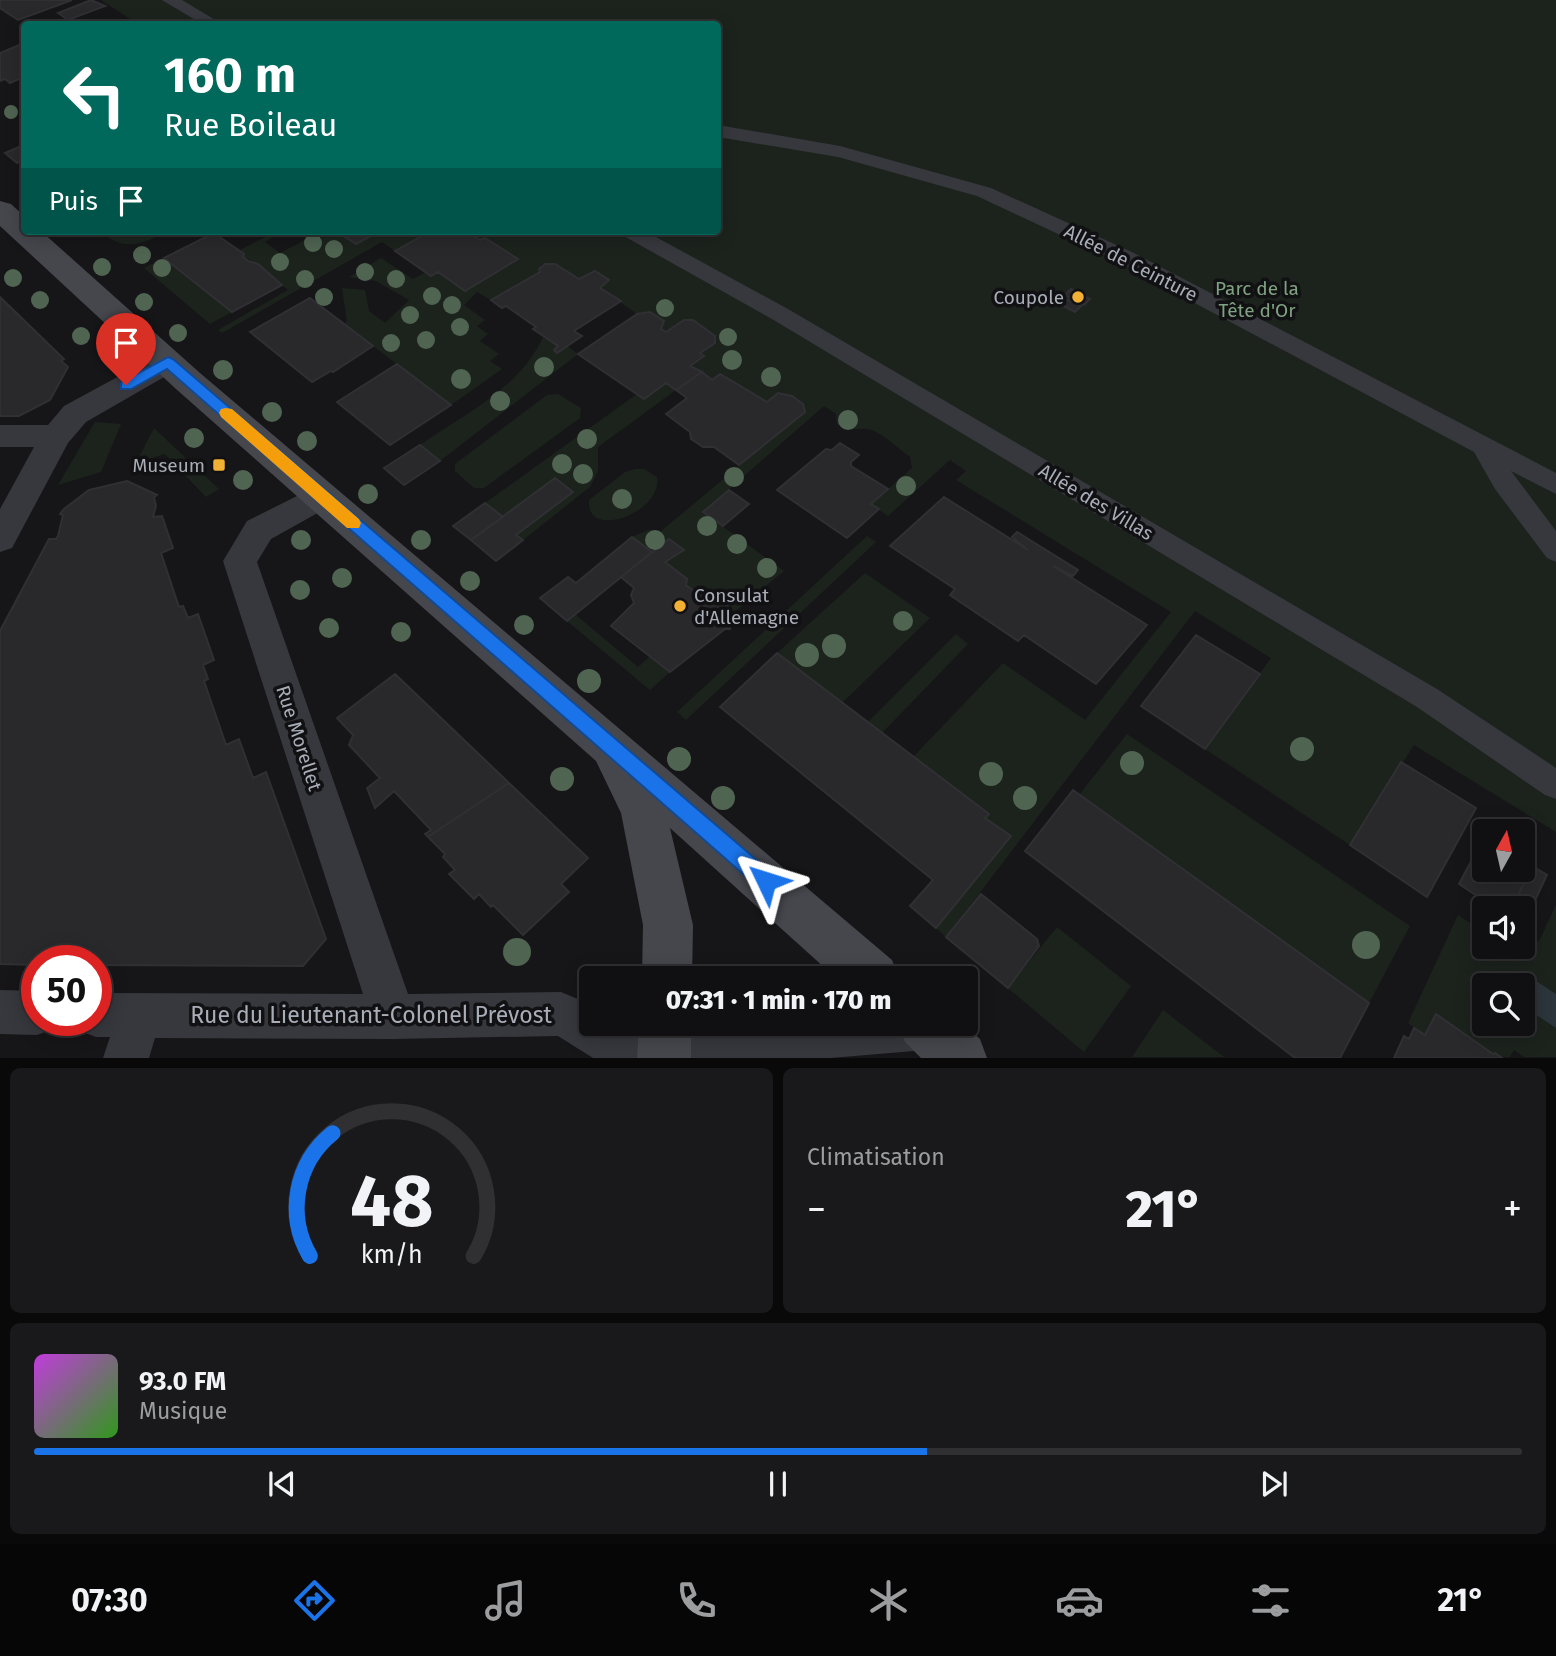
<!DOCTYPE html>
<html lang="fr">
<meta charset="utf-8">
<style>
body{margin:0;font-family:"Fira Sans",sans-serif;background:#19191b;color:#f1f3f6;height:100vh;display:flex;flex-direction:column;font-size:26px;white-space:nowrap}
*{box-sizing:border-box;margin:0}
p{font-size:23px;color:#9c9d9f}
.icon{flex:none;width:38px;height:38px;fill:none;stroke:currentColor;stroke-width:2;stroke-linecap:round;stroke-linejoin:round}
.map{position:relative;height:1058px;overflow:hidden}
.panel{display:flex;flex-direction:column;gap:10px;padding:10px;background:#09090a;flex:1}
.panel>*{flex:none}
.hud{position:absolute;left:21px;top:21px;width:700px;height:214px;border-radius:7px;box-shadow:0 4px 18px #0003,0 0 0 2px #303032;background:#00695c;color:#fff;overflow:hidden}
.needle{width:46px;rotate:8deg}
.controls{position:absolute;left:1472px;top:819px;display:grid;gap:14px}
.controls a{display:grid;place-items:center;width:63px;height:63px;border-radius:7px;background:#101012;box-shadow:0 4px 18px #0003,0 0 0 2px #303032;font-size:35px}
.speed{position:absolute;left:21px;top:945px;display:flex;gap:14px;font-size:35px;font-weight:700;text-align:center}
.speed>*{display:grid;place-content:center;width:91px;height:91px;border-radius:50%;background:#101012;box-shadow:0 4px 18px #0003,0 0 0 2px #303032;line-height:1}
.speed .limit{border:10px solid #d22;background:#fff;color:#111}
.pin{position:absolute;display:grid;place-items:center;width:60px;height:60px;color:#fff;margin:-72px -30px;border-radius:50% 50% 50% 0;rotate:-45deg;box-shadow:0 0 7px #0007}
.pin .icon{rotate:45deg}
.me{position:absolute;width:77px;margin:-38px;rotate:311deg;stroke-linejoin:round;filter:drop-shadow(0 0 5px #0008)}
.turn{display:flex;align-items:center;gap:24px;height:147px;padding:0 28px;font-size:32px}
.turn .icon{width:91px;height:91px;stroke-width:2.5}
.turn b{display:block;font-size:49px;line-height:60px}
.then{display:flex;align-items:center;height:66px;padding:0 28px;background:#0003;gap:14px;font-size:26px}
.big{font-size:52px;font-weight:800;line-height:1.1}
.panel .widget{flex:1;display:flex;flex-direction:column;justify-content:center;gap:10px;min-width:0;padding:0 24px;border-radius:10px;background:#19191b}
.panel .dial{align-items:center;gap:0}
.dial svg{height:182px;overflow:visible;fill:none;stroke:#303032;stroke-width:7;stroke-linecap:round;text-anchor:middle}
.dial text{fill:#f1f3f6;stroke:none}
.song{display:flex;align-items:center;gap:21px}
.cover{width:84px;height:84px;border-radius:10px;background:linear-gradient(135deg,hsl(290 70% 55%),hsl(110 70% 35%))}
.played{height:7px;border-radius:4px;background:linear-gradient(90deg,#1a73e8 60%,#303032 60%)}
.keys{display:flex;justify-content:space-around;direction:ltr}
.heat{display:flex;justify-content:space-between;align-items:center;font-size:38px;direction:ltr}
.panel .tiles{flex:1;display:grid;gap:10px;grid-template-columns:1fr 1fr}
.widget:last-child{grid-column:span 2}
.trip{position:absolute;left:579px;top:966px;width:399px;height:70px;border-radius:7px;background:#101012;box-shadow:0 4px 18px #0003,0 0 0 2px #303032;font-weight:800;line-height:70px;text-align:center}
.tabs{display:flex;height:112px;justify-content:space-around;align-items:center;background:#060607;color:#9c9d9f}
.tabs .icon{width:49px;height:49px}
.tabs .on{color:#1a73e8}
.tabs b{font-size:32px;color:#f1f3f6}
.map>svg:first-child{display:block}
</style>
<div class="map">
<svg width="1556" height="1058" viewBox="0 0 1556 1058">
<rect width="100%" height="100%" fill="#161618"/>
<path fill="#1c231d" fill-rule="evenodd" d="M 101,0 L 1556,0 L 1556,832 L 1414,745 L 1350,845 L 1205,749 L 1271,658 L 1195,611 L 946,937 L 936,928 L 988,814 L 913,757 L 1003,663 L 1085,720 L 1171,612 L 956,480 L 966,471 L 950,460 L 888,516 L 871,504 L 912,468 L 910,457 C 899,449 887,437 874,431 C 862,425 848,434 837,424 L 836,414 L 824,406 L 703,512 L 784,571 L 730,616 L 725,616 L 728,607 L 721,594 L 707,591 L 699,595 L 686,585 L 687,579 L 665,562 L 683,549 L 669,539 L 652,552 L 632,537 L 648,530 L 660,532 L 804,412 C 803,398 790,396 778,393 L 767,402 L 720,374 L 712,380 L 690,366 L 700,353 L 715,343 L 715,336 C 691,319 691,316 666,332 L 661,329 L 663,321 L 650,312 L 637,314 L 600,288 L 608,280 L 595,271 L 579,279 L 555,264 L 542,265 L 539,269 L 540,272 L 491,300 L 477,292 L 464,305 L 485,320 L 477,326 L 488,334 L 480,341 L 499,354 L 490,361 L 502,369 L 451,405 L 344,324 L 347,321 L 342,288 L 365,290 L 369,311 L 385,323 L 409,300 L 376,281 L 349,277 L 381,258 L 413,279 L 426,272 L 431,276 L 438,272 L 465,291 L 518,259 L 485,238 L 480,240 L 465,231 L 718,231 L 718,24 L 138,24 Z
M 99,231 L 168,231 C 141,245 124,252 99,231 Z
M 296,231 L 336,231 L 356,244 L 380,231 L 431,231 L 395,251 L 382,242 L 222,333 L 218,330 L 288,290 L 258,264 L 243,257 L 244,254 L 240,250 L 269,235 L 272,238 L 265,242 L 280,253 L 307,239 Z
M 164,258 L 232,312 L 210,324 L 144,268 Z
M 543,337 L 558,346 L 554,349 L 557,353 L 567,346 L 578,354 L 440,461 L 420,445 C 465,414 520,388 543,337 Z
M 666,383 L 676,390 L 598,447 L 598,471 L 590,487 L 523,540 L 516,535 L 572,492 L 503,517 L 485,503 L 637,394 L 644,399 Z
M 558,394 L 581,408 L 580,418 L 484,488 L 474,488 L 455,471 L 455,464 L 547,395 Z
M 95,422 L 121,424 L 101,472 L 58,485 Z
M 154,428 L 219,489 L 206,497 L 165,454 L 136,463 Z
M 635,469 L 644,469 L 657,477 C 663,513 585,541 589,500 L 625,472 Z
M 867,536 L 876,542 L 686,720 L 677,712 Z
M 865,573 L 930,618 L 842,703 L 777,653 Z
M 576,615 L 638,667 L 650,656 L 670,672 L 650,690 L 567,621 Z
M 956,634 L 968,644 L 882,733 L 868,722 Z
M 1127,734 L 1410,926 L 1369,1003 L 1079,795 Z
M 1556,905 L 1556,1057 L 1524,1057 L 1514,1050 L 1510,1057 L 1502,1057 L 1495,1053 L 1425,1035 L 1408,1023 L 1458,915 L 1484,932 L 1484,947 L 1522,947 L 1523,942 L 1539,941 ZM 1484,985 L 1522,985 L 1522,1024 L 1484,1024 Z
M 1057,927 L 1131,986 L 1084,1052 L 1008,988 Z
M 1163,1010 L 1224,1057 L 1132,1057 Z"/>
<path fill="#2c353c" d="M 1527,975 L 1556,994 L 1556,1028 L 1523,1006 L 1523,986 Z"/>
<path fill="#29292c" stroke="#303034" stroke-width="2" d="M 0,0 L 72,0 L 18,20 L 0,8 Z
M 91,0 L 105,6 L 68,20 L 58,13 Z
M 24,43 L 24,80 L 21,78 L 10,83 L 5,79 L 0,81 L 0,53 Z
M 21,146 L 24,146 L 24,159 L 17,163 L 5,153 Z
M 336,231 L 380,231 L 356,244 Z
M 431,231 L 465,231 L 480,240 L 485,238 L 518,259 L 465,291 L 438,272 L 431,276 L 395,251 Z
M 214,233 L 244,254 L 243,257 L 248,261 L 258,264 L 282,285 L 232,312 L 164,258 Z
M 545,264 L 555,264 L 579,279 L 595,271 L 609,280 L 600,288 L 621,301 L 574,331 L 582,336 L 557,353 L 554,350 L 558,346 L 533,329 L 536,327 L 506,306 L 502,308 L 491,300 L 540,272 L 539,269 Z
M 1071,289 L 1090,299 L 1084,305 L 1065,295 Z
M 0,297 L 64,359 L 61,361 L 68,367 L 50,400 L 19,416 L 0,416 Z
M 1062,297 L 1081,306 L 1075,312 L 1056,302 Z
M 310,298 L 373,346 L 333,372 L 331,371 L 312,382 L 250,332 Z
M 650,312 L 664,321 L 661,329 L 666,332 L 684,320 L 693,320 L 715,336 L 715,343 L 700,353 L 704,356 L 690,366 L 702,372 L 676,390 L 666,383 L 644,399 L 578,354 L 637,314 Z
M 397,364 L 451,405 L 390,445 L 337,402 Z
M 702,372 L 712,380 L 720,374 L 767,402 L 778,393 L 792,396 L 803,404 L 805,412 L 739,465 L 714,447 L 703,447 L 691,439 L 690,432 L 666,414 L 687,398 L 676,390 Z
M 840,443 L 859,455 L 851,462 L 851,466 L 888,489 L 871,504 L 879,509 L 847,538 L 777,490 L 826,449 L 832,450 Z
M 420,445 L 440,461 L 404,485 L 384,468 Z
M 555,478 L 573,492 L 516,535 L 523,540 L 496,561 L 471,540 Z
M 127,481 L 157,495 L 154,497 L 156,506 L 153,517 L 162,516 L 173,548 L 161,553 L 179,607 L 183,606 L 188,618 L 198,614 L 214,660 L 203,665 L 208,679 L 204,681 L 226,745 L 239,739 L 253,778 L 266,772 L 326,939 L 303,966 L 96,965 L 96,961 L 37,961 L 37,965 L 0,964 L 0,631 L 49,539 L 56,539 L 58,536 L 63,515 L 60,514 L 64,509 L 89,490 Z
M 729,490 L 749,504 L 723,526 L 703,512 Z
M 944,497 L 1028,550 L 1012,537 L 1017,532 L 1078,570 L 1073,576 L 1053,566 L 1147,625 L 1096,684 L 1024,635 L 1018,641 L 950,595 L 955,589 L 890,546 Z
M 485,503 L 503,517 L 471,540 L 453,526 Z
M 632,537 L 652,552 L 567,621 L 540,598 L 568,577 L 576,583 Z
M 669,539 L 684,550 L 665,562 L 687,579 L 686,585 L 699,595 L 707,591 L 721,594 L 728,607 L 724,615 L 730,616 L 730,629 L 725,629 L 670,672 L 611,626 L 634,603 L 631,595 L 634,588 L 621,577 Z
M 1196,635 L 1260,674 L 1205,749 L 1141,706 Z
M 777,653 L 989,814 L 985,818 L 1011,836 L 936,928 L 910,906 L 933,880 L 720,707 Z
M 395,674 L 509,783 L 428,837 L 425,834 L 431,830 L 394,791 L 375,808 L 367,788 L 380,778 L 349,745 L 353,735 L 337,718 Z
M 1401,762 L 1476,808 L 1427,897 L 1350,845 Z
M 509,783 L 588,858 L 561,884 L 569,892 L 523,935 L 493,905 L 491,907 L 479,894 L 474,899 L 449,874 L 455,870 L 443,857 L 445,854 L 428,837 Z
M 1073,790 L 1369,1003 L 1340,1058 L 1295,1058 L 1025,851 Z
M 1495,818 L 1517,831 L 1487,831 Z
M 1522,835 L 1534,842 L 1525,862 L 1532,866 L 1512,908 L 1495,908 L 1459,884 L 1484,837 L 1484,870 L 1522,870 Z
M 1532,866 L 1547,875 L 1523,926 L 1522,908 L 1512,908 Z
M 981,894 L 1037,939 L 1039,946 L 1008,988 L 946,937 Z
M 1436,1014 L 1493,1054 L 1495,1053 L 1502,1058 L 1394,1058 L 1404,1036 L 1409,1039 L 1414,1028 L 1425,1035 Z"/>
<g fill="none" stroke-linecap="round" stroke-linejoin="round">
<path fill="#37383d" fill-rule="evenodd" d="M 162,0 L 182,0 L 222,24 L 202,24 Z
M 718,125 L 840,146 L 991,188 L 1132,252 L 1556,473 L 1556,494 L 1511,471 L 1556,531 L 1556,562 L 1547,558 L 1495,489 L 1474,452 L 1118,262 L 977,196 L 838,157 L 718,137 Z
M 619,231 L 645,231 L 788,309 L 1437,689 L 1556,768 L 1556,799 L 1545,795 L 1417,707 L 772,319 L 622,235 Z"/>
<path fill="#37383d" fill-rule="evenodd" d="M 168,352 L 178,355 L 183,362 L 178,369 L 86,422 L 68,443 L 12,548 L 0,552 L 0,509 L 34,447 L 0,447 L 0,425 L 48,425 L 64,406 L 158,355 Z
M 321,484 L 332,487 L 337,496 L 332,505 L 271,539 L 257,562 L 408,994 L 561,992 L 592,1005 L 592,1024 C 623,1024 643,1026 656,1058 L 593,1058 L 558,1036 L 393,1039 L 155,1038 L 149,1058 L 103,1058 L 110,1037 L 96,1037 L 80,1031 L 76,1020 L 96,1020 L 96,993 L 363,994 L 223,561 L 247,521 Z
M 0,990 L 37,991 L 37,1020 L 56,1020 L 53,1029 L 37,1035 L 0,1034 Z
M 696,1024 L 947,1024 L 949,1027 L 942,1043 L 926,1050 L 831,1058 L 662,1058 C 670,1040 678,1031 696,1024 Z"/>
<path fill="#45474d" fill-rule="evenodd" d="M 0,201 L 11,204 L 24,216 L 24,231 L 41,231 L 200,373 L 892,960 L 899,978 L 836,978 L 670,828 L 693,925 L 692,978 L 642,978 L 643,925 L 621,813 L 596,761 L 176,389 L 0,226 Z
M 639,1024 L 691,1024 L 691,1058 L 637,1058 Z
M 897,1024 L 962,1024 L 980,1039 L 987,1058 L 921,1058 L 905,1042 Z"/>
</g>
<g fill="#506452">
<circle cx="11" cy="112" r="7"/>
<circle cx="313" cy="243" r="9"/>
<circle cx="334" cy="249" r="9"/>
<circle cx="142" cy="255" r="9"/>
<circle cx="280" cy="262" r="9"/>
<circle cx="102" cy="267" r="9"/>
<circle cx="162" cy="268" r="9"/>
<circle cx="365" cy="272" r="9"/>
<circle cx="13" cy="278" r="9"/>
<circle cx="305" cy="279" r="9"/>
<circle cx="396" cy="279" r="9"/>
<circle cx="432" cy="296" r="9"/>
<circle cx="324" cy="297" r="9"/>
<circle cx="40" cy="300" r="9"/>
<circle cx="144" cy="302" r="9"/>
<circle cx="452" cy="305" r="9"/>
<circle cx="665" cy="308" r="9"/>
<circle cx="410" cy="315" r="9"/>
<circle cx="460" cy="327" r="9"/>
<circle cx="178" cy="333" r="9"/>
<circle cx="81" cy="336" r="9"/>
<circle cx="728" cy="337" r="9"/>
<circle cx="426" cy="340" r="9"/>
<circle cx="391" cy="343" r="9"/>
<circle cx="732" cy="360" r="10"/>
<circle cx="544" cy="367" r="10"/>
<circle cx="223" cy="370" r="10"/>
<circle cx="771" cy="377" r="10"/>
<circle cx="461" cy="379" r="10"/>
<circle cx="500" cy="401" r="10"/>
<circle cx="272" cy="412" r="10"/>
<circle cx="848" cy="420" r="10"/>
<circle cx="194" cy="438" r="10"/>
<circle cx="587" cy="439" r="10"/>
<circle cx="307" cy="441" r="10"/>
<circle cx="562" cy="464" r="10"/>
<circle cx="583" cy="474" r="10"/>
<circle cx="734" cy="477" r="10"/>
<circle cx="243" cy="480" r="10"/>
<circle cx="906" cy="486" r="10"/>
<circle cx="368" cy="494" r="10"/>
<circle cx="622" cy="499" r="10"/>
<circle cx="707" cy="526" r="10"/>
<circle cx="301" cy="540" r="10"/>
<circle cx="421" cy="540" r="10"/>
<circle cx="655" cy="540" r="10"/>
<circle cx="737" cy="544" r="10"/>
<circle cx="767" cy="568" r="10"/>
<circle cx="342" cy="578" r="10"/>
<circle cx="470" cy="581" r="10"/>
<circle cx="300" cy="590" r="10"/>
<circle cx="903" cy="621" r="10"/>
<circle cx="524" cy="625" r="10"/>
<circle cx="329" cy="628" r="10"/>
<circle cx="401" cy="632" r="10"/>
<circle cx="834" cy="646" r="12"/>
<circle cx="807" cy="655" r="12"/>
<circle cx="589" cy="681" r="12"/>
<circle cx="1302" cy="749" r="12"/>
<circle cx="679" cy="759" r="12"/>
<circle cx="1132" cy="763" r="12"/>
<circle cx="991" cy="774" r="12"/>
<circle cx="562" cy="779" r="12"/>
<circle cx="723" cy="798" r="12"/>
<circle cx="1025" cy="798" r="12"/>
<circle cx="1366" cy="945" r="14"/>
<circle cx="517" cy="952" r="14"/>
</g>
<path fill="#1a73e8" stroke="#114b97" stroke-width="2" d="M 168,357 L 173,359 L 773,874 L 776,881 L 773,888 L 766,890 L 759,888 L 167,369 L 131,389 L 121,389 L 121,382 Z"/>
<path fill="#f59e0b" d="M 226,408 L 232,409 L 359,519 L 361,523 L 359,528 L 347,528 L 221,417 L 219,413 L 221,409 Z"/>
<g fill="#f2b134" stroke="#111113" stroke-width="2.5">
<circle cx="1078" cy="297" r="7"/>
<rect x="212" y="458" width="14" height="14" rx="3.5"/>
<circle cx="680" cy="606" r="7"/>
</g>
<g text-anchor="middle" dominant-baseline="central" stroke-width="7" stroke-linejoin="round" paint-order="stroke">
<g font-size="19" fill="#a8adb8" stroke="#111113">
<text transform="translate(1131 263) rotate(27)">Allée de Ceinture</text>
<text transform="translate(1096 502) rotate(31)">Allée des Villas</text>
<text transform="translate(299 738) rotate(72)">Rue Morellet</text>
</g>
<g font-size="19" fill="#7fa381" stroke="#111113">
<text x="1257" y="288">Parc de la<tspan x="1257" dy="22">Tête d'Or</tspan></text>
</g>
<g font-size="19" fill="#a8adb8" stroke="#111113" text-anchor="end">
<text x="1064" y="297">Coupole</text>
<text x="205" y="465">Museum</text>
<text x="694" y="595" text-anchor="start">Consulat<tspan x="694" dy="22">d'Allemagne</tspan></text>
</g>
<g font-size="23" fill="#a8adb8" stroke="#111113">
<text x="371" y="1015">Rue du Lieutenant-Colonel Prévost</text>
</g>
</g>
</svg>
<div class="controls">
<a><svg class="needle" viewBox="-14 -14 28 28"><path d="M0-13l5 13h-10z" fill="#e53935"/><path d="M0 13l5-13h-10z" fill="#9c9d9f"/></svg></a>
<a><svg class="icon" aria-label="sound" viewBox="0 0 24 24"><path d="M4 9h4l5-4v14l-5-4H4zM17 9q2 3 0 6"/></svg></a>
<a><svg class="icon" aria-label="search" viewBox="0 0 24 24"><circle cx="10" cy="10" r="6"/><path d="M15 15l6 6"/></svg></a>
</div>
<div class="speed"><div class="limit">50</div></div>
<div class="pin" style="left:126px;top:385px;background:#d93025"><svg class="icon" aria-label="arrive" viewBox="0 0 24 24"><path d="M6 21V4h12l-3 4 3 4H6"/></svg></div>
<svg class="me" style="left:766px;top:881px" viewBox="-20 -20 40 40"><path d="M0-17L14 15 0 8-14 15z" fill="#1a73e8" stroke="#fff" stroke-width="4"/></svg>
<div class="trip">07:31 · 1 min · 170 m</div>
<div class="hud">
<div class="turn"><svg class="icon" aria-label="left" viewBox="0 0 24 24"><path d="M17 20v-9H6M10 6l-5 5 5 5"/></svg><div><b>160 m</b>Rue Boileau</div></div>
<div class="then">Puis<svg class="icon" aria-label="arrive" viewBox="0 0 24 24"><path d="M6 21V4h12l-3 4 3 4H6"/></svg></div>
</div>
</div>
<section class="panel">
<div class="tiles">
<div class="widget dial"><svg viewBox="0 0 100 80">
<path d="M14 69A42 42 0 1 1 86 69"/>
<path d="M14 69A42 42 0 0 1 24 15" stroke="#1a73e8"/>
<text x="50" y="56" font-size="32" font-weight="700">48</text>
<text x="50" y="72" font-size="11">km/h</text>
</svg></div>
<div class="widget"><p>Climatisation</p>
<div class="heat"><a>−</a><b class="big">21°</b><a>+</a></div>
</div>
<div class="widget">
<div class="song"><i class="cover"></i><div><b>93.0 FM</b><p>Musique</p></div></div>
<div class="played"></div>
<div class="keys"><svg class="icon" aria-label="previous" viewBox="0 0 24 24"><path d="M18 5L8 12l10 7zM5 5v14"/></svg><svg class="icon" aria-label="pause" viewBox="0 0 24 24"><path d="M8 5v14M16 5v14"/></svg><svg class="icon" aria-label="next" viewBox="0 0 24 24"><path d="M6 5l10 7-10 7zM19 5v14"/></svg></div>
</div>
</div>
</section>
<nav class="tabs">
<b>07:30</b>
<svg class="icon on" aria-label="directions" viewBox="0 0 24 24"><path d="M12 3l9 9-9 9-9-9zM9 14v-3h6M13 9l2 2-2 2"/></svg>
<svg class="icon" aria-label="music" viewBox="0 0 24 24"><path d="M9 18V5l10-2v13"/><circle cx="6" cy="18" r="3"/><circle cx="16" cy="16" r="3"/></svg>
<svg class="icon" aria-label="phone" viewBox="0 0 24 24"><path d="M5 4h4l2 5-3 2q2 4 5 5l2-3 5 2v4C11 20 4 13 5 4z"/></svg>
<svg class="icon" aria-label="climate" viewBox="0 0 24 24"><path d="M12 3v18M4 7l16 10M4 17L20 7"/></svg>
<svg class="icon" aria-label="car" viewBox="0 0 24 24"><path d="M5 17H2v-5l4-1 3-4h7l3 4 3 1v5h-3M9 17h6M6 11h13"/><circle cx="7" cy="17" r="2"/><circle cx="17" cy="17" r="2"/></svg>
<svg class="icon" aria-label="filters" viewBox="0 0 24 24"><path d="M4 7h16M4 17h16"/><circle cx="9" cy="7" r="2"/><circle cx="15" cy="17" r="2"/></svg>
<b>21°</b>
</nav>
